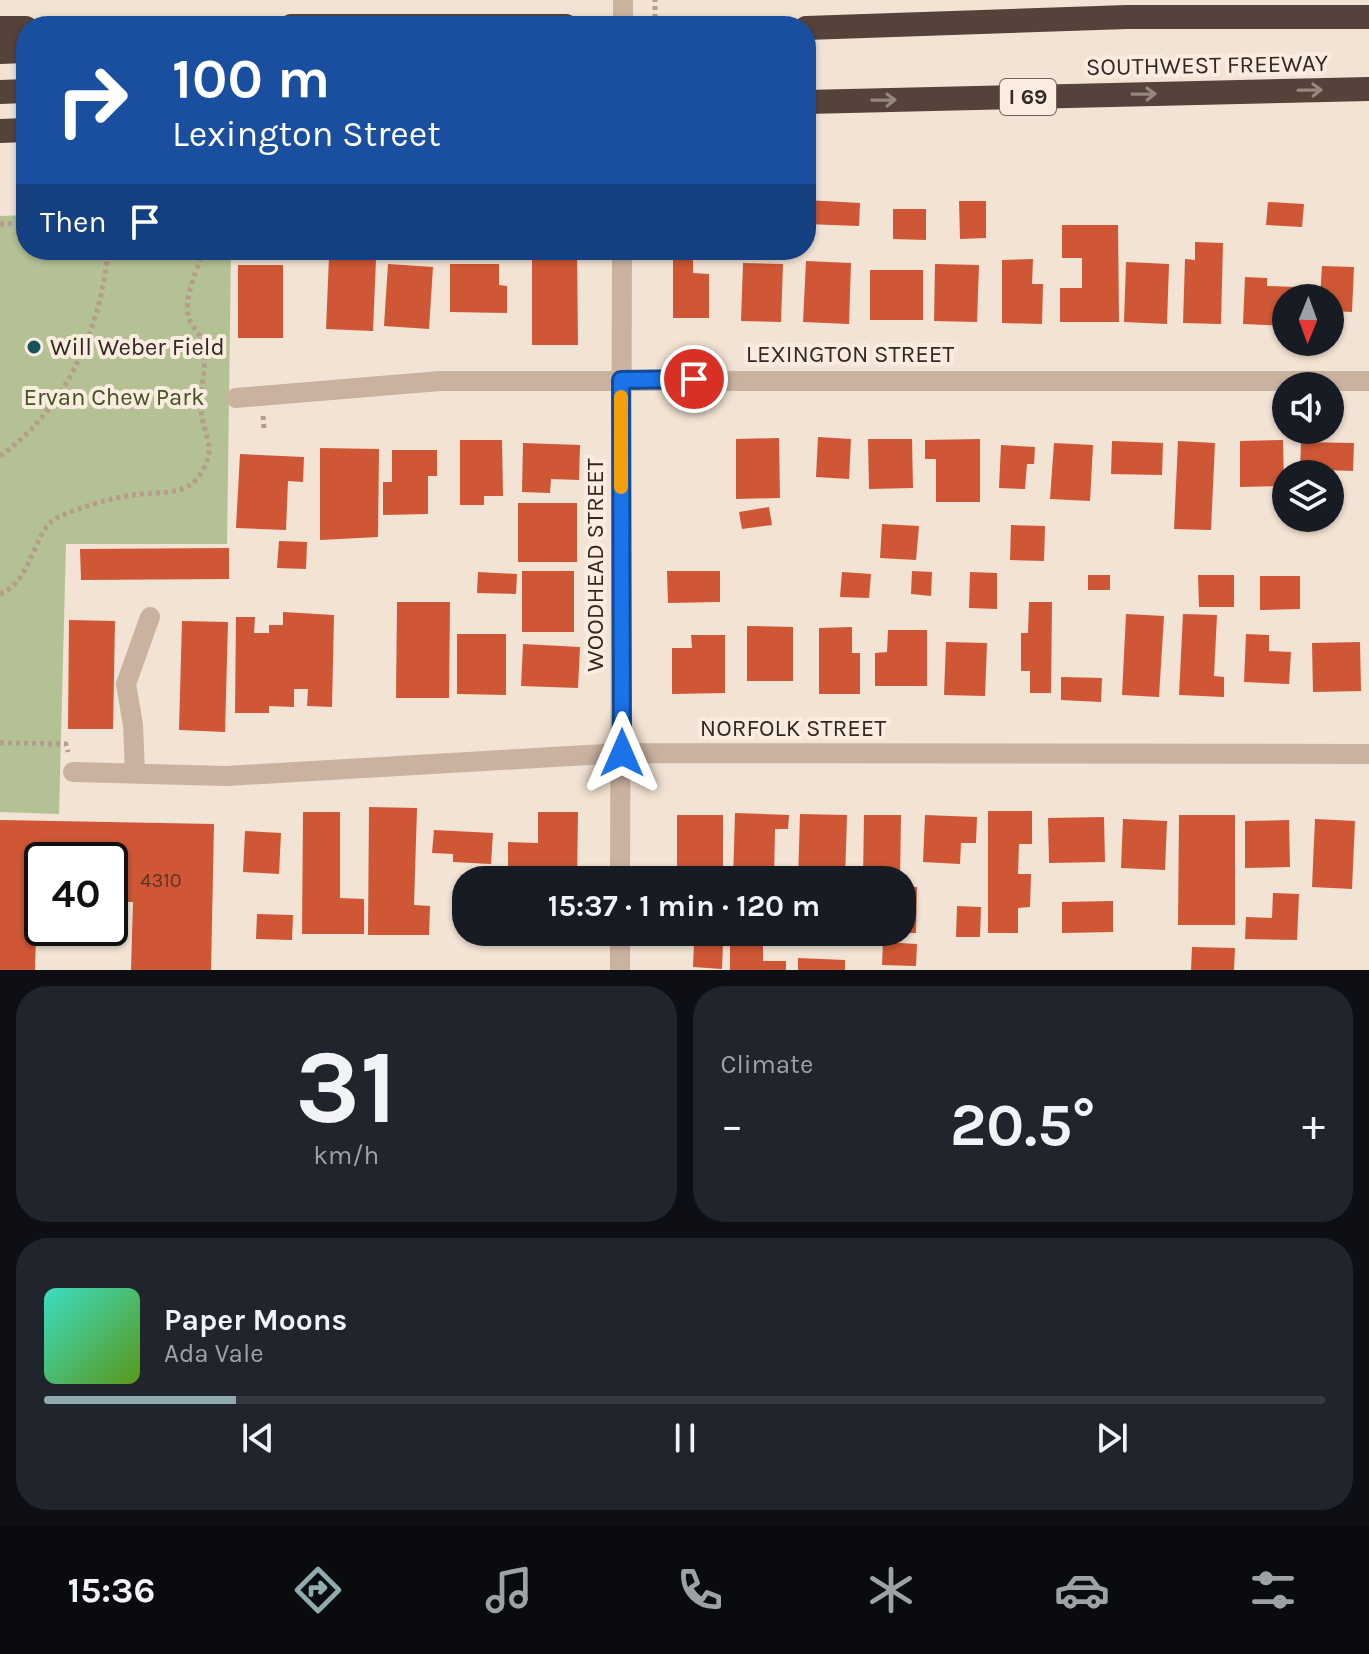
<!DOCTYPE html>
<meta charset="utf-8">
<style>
body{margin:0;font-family:Karla,sans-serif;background:#20242c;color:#f1f3f6;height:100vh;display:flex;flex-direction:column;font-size:30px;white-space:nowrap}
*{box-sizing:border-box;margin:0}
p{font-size:26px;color:#9ea1a6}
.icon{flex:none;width:44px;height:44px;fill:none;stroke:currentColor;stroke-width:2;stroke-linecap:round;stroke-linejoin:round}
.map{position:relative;height:970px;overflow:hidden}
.panel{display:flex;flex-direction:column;gap:16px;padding:16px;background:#0d0f14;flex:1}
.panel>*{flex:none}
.banner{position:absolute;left:16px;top:16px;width:800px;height:244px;border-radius:32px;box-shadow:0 2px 6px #0004;background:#1a4fa0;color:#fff;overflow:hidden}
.needle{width:52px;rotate:181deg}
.fabs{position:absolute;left:1272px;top:284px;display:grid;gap:16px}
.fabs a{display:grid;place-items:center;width:72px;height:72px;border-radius:50%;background:#171b24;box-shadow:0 2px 6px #0004;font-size:40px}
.speed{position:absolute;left:24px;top:842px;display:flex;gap:16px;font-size:40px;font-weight:700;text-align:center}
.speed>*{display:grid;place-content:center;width:104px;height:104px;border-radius:50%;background:#171b24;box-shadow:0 2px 6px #0004;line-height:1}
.speed .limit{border:4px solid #111;border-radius:12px;background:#fff;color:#111}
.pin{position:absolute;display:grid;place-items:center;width:68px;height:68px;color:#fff;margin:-34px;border:4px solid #fff;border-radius:50%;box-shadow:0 2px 8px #0007}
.me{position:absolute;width:88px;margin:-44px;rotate:0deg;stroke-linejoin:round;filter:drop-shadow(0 0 6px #0008)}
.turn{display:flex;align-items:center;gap:28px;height:168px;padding:0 24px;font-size:36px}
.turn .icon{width:104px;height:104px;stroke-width:2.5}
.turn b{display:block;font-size:56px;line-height:68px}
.then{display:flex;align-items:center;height:76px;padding:0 24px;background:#0003;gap:16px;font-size:30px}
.big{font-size:60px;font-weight:700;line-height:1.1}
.panel .tile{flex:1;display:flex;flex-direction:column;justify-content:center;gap:12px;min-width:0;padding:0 28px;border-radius:32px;background:#20242c}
.panel .dial{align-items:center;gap:0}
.dial b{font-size:104px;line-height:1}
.song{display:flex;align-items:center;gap:24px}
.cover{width:96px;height:96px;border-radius:12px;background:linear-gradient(135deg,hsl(170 70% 55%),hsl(90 70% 35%))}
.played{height:8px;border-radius:4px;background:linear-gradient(90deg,#8fabae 15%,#363941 15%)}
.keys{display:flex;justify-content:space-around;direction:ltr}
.heat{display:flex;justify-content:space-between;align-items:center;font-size:44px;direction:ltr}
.panel .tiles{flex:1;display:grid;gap:16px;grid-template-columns:1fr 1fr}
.tile:last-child{grid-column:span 2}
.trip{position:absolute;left:452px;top:866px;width:464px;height:80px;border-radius:32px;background:#171b24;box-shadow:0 2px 6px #0004;font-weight:700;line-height:80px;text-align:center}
.dock{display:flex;height:128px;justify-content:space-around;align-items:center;background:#090b0e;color:#9ea1a6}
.dock .icon{width:56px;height:56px}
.dock .on{color:#8fabae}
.dock b{font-size:36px;color:#f1f3f6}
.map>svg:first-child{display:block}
</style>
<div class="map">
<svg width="1369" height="970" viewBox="0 0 1369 970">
<rect width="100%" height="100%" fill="#f2e3d4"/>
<path fill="#b3c194" d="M 26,215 L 26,250 L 231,250 L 227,544 L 66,544 L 59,814 L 0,812 L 0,216 Z"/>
<path fill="#cf5735" d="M 806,200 L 860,203 L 859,226 L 806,224 Z
M 959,201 L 986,201 L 986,238 L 960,239 Z
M 1268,202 L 1304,204 L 1302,227 L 1266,225 Z
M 893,209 L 926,209 L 926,240 L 893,239 Z
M 1062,225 L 1118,225 L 1119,322 L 1060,322 L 1060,288 L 1082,288 L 1082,258 L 1062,258 Z
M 1195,242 L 1223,243 L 1221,324 L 1183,323 L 1185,259 L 1195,260 Z
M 246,250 L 364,250 L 364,253 L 247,257 Z
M 532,250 L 577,250 L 578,345 L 532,345 Z
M 678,250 L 706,250 L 706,254 L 678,253 Z
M 673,254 L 693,254 L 693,273 L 709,274 L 709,318 L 673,318 Z
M 329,257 L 376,259 L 373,331 L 326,329 Z
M 1033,259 L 1032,284 L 1043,284 L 1042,324 L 1002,323 L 1002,260 Z
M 806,261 L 851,263 L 849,324 L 803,322 Z
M 1126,262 L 1169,264 L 1167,324 L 1124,322 Z
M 743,263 L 783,264 L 781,322 L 741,321 Z
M 388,264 L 433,267 L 429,329 L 384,326 Z
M 450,264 L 499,264 L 499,285 L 507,286 L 507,313 L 450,312 Z
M 935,264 L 979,265 L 977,322 L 934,321 Z
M 238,265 L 283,265 L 283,338 L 238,338 Z
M 1322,266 L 1354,267 L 1352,312 L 1330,311 L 1330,298 L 1320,298 Z
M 870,270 L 923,270 L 923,320 L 870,320 Z
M 1245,277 L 1267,278 L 1267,286 L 1296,287 L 1295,298 L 1286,298 L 1286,326 L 1243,324 Z
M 818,437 L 851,439 L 849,479 L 816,477 Z
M 779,438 L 780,498 L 736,499 L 736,439 Z
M 868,439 L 912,439 L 913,488 L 869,489 Z
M 980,439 L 980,502 L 936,502 L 936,459 L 925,459 L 925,440 Z
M 460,440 L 502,440 L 503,496 L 484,496 L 484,505 L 460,505 Z
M 1283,440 L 1284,486 L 1240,487 L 1240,441 Z
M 1112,441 L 1163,443 L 1162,475 L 1111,474 Z
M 1178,441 L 1215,443 L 1211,530 L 1174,529 Z
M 1301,442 L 1354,443 L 1353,471 L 1300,469 Z
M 523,443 L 580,445 L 579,480 L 551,479 L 550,493 L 522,492 Z
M 1054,443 L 1093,445 L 1090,501 L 1050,499 Z
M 1001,445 L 1035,447 L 1034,464 L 1027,464 L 1025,489 L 999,488 Z
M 320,448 L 379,449 L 378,537 L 320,540 Z
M 392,450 L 437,450 L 437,476 L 428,476 L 428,514 L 383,515 L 383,482 L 392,482 Z
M 240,454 L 304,457 L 303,482 L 288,481 L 286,530 L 236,528 Z
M 518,503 L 577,503 L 577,562 L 518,562 Z
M 769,507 L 772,525 L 742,529 L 739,512 Z
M 882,524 L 919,526 L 916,560 L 880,558 Z
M 1011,525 L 1045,526 L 1044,561 L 1010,560 Z
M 279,541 L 307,542 L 306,569 L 277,568 Z
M 229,548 L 229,579 L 81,580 L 80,549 Z
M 522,571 L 574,571 L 574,632 L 522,632 Z
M 667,571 L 720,571 L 720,602 L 668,603 Z
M 912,571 L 932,572 L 931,596 L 911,594 Z
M 478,572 L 517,574 L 516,594 L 477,593 Z
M 842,572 L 871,574 L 869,598 L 840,597 Z
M 970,572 L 997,573 L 997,609 L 969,608 Z
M 1088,575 L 1110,575 L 1110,590 L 1088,590 Z
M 1198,575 L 1234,575 L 1234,607 L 1199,607 Z
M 1260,576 L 1300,576 L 1300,609 L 1260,610 Z
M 397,602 L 450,602 L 449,698 L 396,698 Z
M 1029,602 L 1052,602 L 1051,693 L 1030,693 L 1030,671 L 1021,671 L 1021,633 L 1028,633 Z
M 283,612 L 334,615 L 332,707 L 307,706 L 308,689 L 294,689 L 294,707 L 269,706 L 269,713 L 235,713 L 236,617 L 255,617 L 254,633 L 269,633 L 269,625 L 283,625 Z
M 1126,614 L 1164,616 L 1159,697 L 1122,695 Z
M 1183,614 L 1217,615 L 1214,676 L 1224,677 L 1224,697 L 1179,695 Z
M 69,620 L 115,621 L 113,729 L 68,729 Z
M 182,621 L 228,622 L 225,732 L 179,730 Z
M 747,626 L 793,627 L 793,681 L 747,681 Z
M 852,627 L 852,653 L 860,653 L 860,694 L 819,694 L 819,628 Z
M 888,630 L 927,630 L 927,686 L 875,686 L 875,653 L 887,652 Z
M 457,634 L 506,634 L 506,695 L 457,694 Z
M 1246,634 L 1269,635 L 1269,651 L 1291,652 L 1289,684 L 1244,682 Z
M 691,635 L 725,635 L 725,693 L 672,694 L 672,648 L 692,648 Z
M 946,642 L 987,643 L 985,696 L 944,695 Z
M 1360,642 L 1361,691 L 1313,692 L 1312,643 Z
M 523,644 L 580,647 L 578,688 L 521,686 Z
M 1061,677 L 1102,678 L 1101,702 L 1061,700 Z
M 369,807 L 417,808 L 414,905 L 430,906 L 429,935 L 368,935 Z
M 988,811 L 1032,811 L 1032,844 L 1019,844 L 1018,874 L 1031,874 L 1030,907 L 1018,908 L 1018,933 L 988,933 Z
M 303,812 L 340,812 L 340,898 L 364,899 L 364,934 L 302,934 Z
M 538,812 L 578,812 L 577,880 L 508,880 L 508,842 L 538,843 Z
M 735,813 L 789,815 L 788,829 L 775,829 L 774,880 L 733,880 Z
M 800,814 L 847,815 L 845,880 L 798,880 Z
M 677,815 L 723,815 L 723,869 L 712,869 L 712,880 L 677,880 Z
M 864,815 L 901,815 L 900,880 L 863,880 Z
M 925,815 L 977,817 L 976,843 L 961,843 L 960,864 L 923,862 Z
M 1179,815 L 1235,815 L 1235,925 L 1178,925 Z
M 1104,817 L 1105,862 L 1049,863 L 1048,818 Z
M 1123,819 L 1167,821 L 1165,870 L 1121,868 Z
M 1315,819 L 1355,821 L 1352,889 L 1312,887 Z
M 0,820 L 214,824 L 211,970 L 131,970 L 133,902 L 110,902 L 110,860 L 42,860 L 42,899 L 37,899 L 35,970 L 0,970 Z
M 1289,820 L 1290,867 L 1245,868 L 1245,821 Z
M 434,830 L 493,833 L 491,864 L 453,862 L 453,854 L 432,853 Z
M 245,831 L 281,833 L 279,874 L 243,872 Z
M 902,887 L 917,887 L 916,933 L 902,933 Z
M 1273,893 L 1299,894 L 1297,940 L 1245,939 L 1246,917 L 1272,918 Z
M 1113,901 L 1113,932 L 1062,933 L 1062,902 Z
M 957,906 L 981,907 L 980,937 L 956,937 Z
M 257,914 L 293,915 L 292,940 L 256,939 Z
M 694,941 L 723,943 L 722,969 L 693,967 Z
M 883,942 L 917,944 L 916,966 L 882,965 Z
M 730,945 L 763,946 L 763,961 L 786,961 L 786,970 L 730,970 Z
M 1192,947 L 1235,948 L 1234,970 L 1191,970 Z
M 798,958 L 845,960 L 845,970 L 798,970 Z"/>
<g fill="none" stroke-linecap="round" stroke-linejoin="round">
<path stroke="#b69c8a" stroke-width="5" stroke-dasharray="4 4" stroke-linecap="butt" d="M 655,26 L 655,0
M 0,224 L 26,223
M 263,416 L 264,428
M 0,456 C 66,409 101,329 108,250
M 0,594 C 34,580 32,531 57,518 C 76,508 111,498 133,495 C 151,492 176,495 192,484 C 196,481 204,469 206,464 C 214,446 203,429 201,411 C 199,386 210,364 201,339 C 199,332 191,326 189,318 C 183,299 195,277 200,259 L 194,250
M 0,743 L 66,744 L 68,752"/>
<path stroke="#cab2a0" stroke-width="20" d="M 623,0 L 623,26
M 236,398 L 440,381 L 1369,381
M 73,772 L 226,776 L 622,753 L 1369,754
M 135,773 L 133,725 L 126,684 L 150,617
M 620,880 L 622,250
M 620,970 L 620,932"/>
<path stroke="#55423a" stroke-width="24" d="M 291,26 L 566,26
M 0,28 L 26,28
M 806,28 L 1127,17 L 1369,17
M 0,52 L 26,51
M 0,92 L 26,91
M 806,102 L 1369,89
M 0,131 L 26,130"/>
</g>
<defs><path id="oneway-shaft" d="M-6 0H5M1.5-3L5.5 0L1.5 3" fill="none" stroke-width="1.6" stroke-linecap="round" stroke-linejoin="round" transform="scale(2)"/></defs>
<g stroke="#97867c">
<use href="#oneway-shaft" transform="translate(1310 90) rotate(-1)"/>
<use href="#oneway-shaft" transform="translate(1144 94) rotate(-1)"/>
<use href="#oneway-shaft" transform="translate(884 100) rotate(-1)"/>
</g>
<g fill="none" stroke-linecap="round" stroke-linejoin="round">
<defs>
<path id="route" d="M 622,753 L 621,380 L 694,379"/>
</defs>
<use href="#route" stroke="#114b97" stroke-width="20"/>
<use href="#route" stroke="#1a73e8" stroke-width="14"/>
<path stroke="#f59e0b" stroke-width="14" d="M 621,397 L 621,487"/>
</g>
<circle fill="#175457" stroke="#faede0" stroke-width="3" cx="34" cy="347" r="8"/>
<g text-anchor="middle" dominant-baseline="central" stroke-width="8" stroke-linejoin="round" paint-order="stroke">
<g font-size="20" fill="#5a3428">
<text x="161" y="880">4310</text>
</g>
<rect fill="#faede0" stroke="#6f635c" stroke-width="2" x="1000" y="79" width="56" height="36" rx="6"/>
<g font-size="22" font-weight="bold" fill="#332824">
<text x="1028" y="97">I 69</text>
</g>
<g font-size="24" fill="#332824" stroke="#faede0">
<text transform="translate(1207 65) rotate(-1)">SOUTHWEST FREEWAY</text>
<text x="850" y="354">LEXINGTON STREET</text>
<text transform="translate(595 565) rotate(-90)">WOODHEAD STREET</text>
<text x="793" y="728">NORFOLK STREET</text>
</g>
<g font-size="24" fill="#332824" stroke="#faede0" text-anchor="start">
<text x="50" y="347">Will Weber Field</text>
</g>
<g font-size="24" fill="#435326" stroke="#faede0">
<text x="114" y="397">Ervan Chew Park</text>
</g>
</g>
</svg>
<div class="fabs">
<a><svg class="needle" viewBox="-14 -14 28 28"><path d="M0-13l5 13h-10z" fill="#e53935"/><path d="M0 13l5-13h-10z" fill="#9ea1a6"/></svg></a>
<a><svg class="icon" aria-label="sound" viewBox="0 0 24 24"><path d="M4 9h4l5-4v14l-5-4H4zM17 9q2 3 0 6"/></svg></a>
<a><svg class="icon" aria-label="layers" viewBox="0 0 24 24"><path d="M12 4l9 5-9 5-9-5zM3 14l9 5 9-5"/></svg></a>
</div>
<div class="speed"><div class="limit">40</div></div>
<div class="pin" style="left:694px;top:379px;background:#d93025"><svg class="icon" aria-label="arrive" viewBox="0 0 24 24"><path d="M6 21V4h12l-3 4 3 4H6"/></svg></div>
<svg class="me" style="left:622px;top:753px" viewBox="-20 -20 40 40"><path d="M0-17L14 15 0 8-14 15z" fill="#1a73e8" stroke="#fff" stroke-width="4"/></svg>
<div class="trip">15:37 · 1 min · 120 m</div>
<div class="banner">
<div class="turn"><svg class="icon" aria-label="right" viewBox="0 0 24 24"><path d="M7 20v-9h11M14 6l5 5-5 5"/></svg><div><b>100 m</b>Lexington Street</div></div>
<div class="then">Then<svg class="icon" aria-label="arrive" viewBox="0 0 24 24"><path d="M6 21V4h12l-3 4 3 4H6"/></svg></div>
</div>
</div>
<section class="panel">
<div class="tiles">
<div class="tile dial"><b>31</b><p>km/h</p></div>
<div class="tile"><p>Climate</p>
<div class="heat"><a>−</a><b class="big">20.5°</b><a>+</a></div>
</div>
<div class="tile">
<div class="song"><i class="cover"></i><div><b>Paper Moons</b><p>Ada Vale</p></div></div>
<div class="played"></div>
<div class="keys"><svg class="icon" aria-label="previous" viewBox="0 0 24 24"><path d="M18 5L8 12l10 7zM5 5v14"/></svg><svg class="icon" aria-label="pause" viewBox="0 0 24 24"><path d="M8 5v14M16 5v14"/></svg><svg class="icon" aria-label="next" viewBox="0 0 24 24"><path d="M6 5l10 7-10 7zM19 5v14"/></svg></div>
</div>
</div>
</section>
<nav class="dock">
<b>15:36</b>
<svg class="icon on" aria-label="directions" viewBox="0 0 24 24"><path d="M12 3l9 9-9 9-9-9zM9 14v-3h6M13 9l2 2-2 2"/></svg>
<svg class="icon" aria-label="music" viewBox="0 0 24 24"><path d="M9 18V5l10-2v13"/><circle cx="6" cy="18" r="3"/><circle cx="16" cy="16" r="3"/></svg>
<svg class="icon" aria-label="phone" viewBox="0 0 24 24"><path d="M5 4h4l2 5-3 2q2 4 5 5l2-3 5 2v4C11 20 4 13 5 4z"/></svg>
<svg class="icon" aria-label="climate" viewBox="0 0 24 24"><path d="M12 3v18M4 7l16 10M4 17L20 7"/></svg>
<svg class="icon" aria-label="car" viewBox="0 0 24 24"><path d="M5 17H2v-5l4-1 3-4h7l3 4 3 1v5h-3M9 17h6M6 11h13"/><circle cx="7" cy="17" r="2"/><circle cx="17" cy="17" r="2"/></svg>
<svg class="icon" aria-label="filters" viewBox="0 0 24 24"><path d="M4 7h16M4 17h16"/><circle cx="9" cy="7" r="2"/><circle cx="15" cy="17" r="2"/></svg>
</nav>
